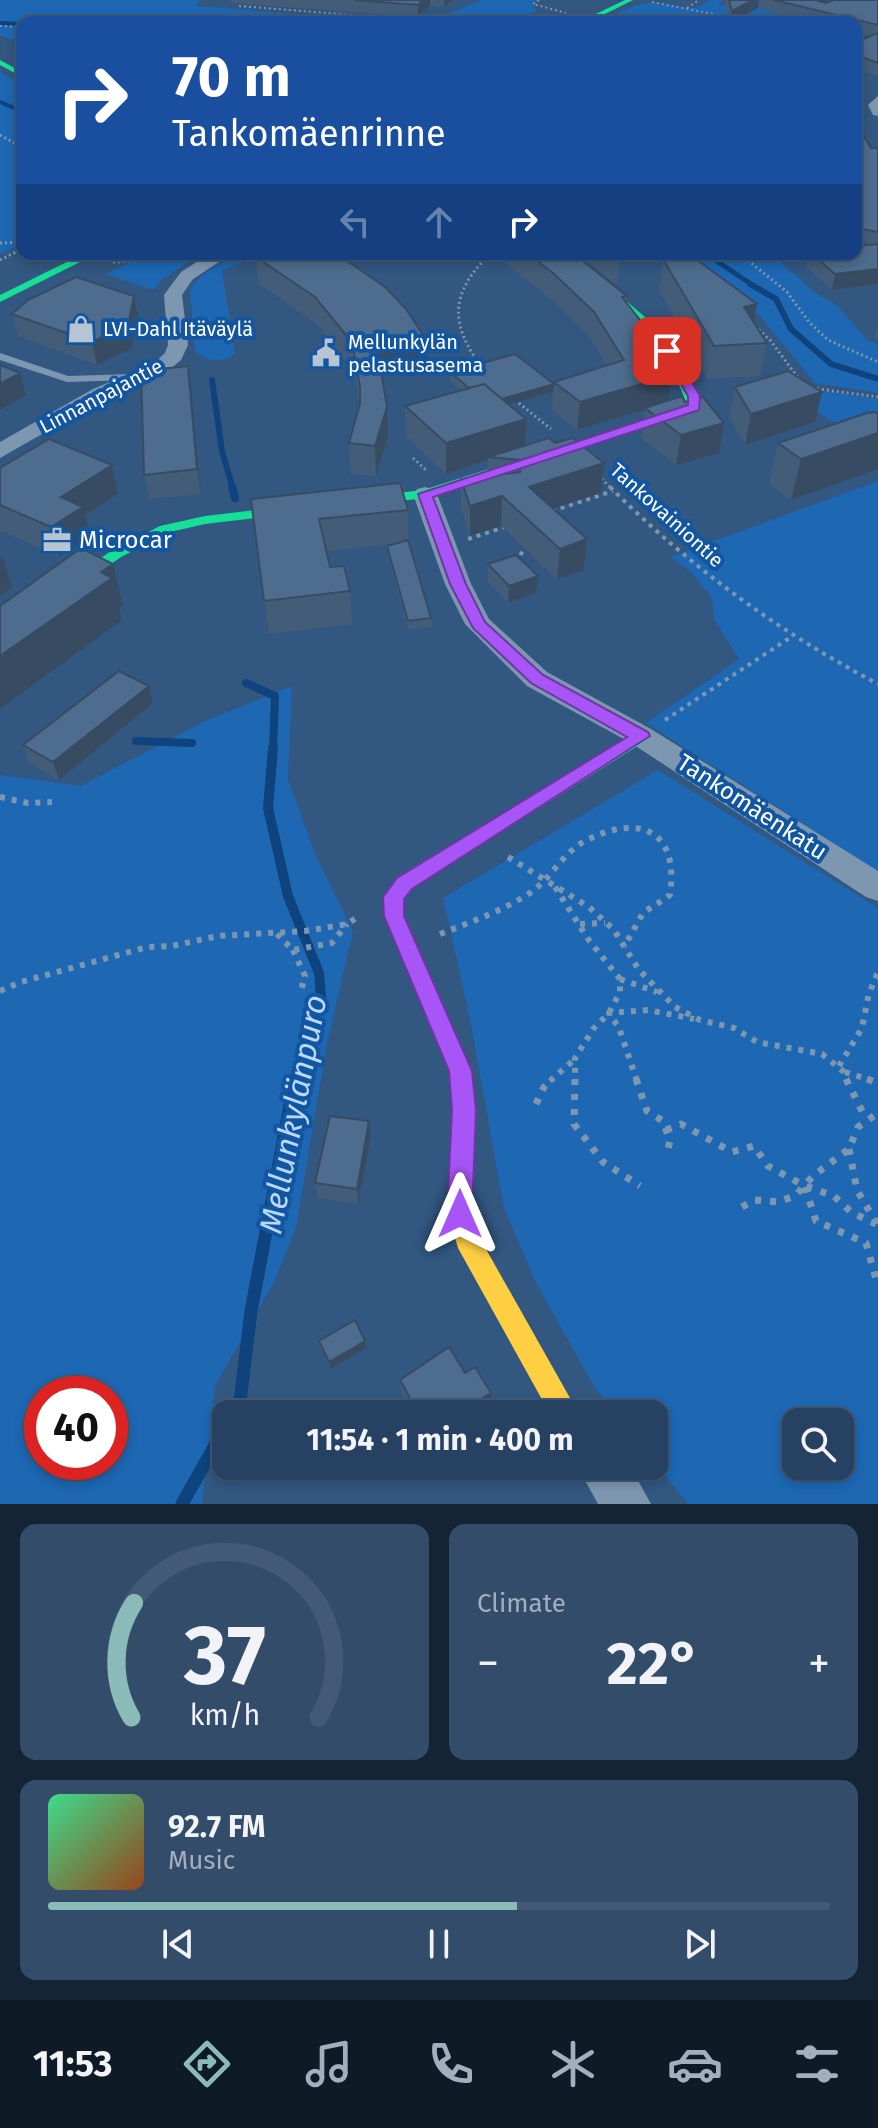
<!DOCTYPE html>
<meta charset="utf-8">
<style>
body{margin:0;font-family:"Fira Sans",sans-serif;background:#324c6a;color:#f1f3f6;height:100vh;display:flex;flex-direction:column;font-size:30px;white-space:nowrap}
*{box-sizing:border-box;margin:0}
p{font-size:26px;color:#a4afbd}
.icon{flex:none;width:44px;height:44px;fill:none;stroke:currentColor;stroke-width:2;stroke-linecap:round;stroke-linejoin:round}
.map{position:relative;height:1504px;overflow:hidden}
.panel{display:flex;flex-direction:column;gap:20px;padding:20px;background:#152435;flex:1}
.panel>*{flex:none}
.banner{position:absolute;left:16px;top:16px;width:846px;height:244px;border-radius:16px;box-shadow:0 4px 12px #0003,0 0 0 2px #425a76;background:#1a4fa0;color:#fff;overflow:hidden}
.tools{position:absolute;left:782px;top:1408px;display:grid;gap:16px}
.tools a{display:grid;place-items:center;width:72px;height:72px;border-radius:16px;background:#264161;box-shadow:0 4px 12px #0003,0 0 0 2px #425a76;font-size:40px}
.speed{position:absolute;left:24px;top:1376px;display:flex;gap:16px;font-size:40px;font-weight:700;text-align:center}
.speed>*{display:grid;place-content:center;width:104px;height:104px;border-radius:50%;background:#264161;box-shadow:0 4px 12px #0003,0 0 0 2px #425a76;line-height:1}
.speed .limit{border:12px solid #d22;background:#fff;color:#111}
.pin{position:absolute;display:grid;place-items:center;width:68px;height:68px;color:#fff;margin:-34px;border-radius:16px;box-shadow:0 4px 12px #0006}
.me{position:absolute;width:88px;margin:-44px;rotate:0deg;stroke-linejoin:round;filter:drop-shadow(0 0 6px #0008)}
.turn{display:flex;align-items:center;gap:28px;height:168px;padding:0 24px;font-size:36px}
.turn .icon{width:104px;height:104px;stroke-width:2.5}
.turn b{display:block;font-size:56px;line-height:68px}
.lanes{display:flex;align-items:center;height:76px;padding:0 24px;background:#0003;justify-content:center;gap:40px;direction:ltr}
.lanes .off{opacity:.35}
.big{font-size:60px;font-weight:700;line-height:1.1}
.panel .tile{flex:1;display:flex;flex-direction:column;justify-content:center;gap:12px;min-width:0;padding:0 28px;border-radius:16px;background:#324c6a}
.panel .dial{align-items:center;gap:0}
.dial svg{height:208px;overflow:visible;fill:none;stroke:#425a76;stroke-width:7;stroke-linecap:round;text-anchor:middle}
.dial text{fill:#f1f3f6;stroke:none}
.song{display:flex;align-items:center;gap:24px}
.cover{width:96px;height:96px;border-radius:12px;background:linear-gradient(135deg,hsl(150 70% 55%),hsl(20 70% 35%))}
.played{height:8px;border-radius:4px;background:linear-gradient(90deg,#8bbbb9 60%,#425a76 60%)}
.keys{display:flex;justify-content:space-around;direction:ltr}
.heat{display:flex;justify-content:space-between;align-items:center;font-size:44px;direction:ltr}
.panel .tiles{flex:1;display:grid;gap:20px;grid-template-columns:1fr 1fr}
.tile:last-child{grid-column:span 2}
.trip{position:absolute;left:212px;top:1400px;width:456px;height:80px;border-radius:16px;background:#264161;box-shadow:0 4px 12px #0003,0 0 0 2px #425a76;font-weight:700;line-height:80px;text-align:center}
.tab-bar{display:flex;height:128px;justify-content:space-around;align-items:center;background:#0f1a27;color:#a4afbd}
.tab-bar .icon{width:56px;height:56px}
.tab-bar .current{color:#8bbbb9}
.tab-bar b{font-size:36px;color:#f1f3f6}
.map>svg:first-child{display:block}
</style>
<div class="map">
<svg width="878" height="1504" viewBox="0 0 878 1504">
<rect width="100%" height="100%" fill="#325781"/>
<path fill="#1d67b3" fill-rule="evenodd" d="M 0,0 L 199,0 L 196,6 L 395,22 L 22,22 L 22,44 L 0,35 Z
M 482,0 L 538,0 L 531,4 L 537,11 L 514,22 L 428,22 Z
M 709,0 L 722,0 L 719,5 L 758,9 L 764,0 L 802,14 L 809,22 L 598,22 C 614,15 630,6 647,3 C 670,0 688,18 709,0 Z
M 0,72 L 22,84 L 22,244 L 0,254 Z
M 682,254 L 771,254 L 817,294 L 838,306 L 867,340 L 878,344 L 878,393 L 815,383 L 760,316 Z
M 197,257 L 161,280 L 154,290 L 106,274 L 131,262 Z
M 234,259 L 246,261 L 222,270 L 235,354 C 223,363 206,362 195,351 L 190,291 C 198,274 217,265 234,259 Z
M 822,391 L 878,399 L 878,450 L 787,393 Z
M 878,481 L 878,872 L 646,723 L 739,659 L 714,619 L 712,598 L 690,571 L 670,557 Z
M 292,686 L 288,779 L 316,856 L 353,931 L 327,1044 L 296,1228 L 274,1282 L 215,1386 L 202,1504 L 0,1504 L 0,775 L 81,786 L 205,721 ZM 42,1394 L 110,1394 L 110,1462 L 42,1462 Z
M 658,770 L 878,908 L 878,1504 L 688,1504 L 654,1461 L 654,1414 L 616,1414 L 594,1386 L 537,1285 L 504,1208 L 470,1019 L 443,898 ZM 796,1422 L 840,1422 L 840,1466 L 796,1466 Z"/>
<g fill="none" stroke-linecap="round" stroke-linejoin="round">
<path stroke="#0f437d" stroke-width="4" d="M 0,23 L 22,24
M 0,102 L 22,111"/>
<path stroke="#0f437d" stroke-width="5" d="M 706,254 L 754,286"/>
<path stroke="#0f437d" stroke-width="6" d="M 750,284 L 776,299 L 791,329 L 831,364 L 878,379
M 212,380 L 222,451 L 233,489"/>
<path stroke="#0f437d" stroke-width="8" d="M 232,487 L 235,498
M 246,683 L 275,696 L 273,750
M 136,741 L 192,743"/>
<path stroke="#0f437d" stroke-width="10" d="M 273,748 L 268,808 L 288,896 L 319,973 L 321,997 L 295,1081"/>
<path stroke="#0f437d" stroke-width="13" d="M 232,1414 L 240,1402 L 251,1311 L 295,1079
M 182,1504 L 226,1426"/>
<path stroke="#7e97b1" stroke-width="2" stroke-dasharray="2 3" stroke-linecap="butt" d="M 539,0 L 533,4 L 566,13
M 652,2 L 753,22
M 239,6 L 403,19
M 687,8 L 699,0
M 424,20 L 447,22
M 753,22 L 782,15 L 782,5 L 789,0
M 0,26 L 22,27
M 856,34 L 878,34"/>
<path stroke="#7e97b1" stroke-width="3" stroke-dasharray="2 3" stroke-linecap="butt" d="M 0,135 L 22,147
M 856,149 L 878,149
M 0,243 L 22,242
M 740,254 L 787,292 L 809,322 L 828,340 L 878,362
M 0,260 L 22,249
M 113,262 L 175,258
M 755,326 L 770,340 L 799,379
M 482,368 C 449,323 450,293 490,254
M 812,388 L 878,397
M 515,400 L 551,429
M 413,458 L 427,471
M 598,475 L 612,489"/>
<path stroke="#7e97b1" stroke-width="4" stroke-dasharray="4 5" stroke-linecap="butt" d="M 610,487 C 690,567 779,632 878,684
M 552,511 L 613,491
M 468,539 L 508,526
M 516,563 L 526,545
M 665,720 L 791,637"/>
<path stroke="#7e97b1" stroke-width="6" stroke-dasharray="5 7" stroke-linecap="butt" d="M 0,797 L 28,803 L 52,802
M 508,857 L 589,907 L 614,930 L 639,970 L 675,1007 L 700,1020 L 734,1028 L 757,1042 L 822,1054 L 844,1072 L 847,1081
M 555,887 L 588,939 L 620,979 L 620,992 L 609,1013 L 594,1028 L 575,1058 L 575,1081
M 580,924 L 605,923
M 277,934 L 293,950 L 332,943 L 347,924
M 440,934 C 471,922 502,911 530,893 C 552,878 564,850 589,839 C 643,813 679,833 670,895 L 643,913 L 624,947
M 293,950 L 305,976 L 300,994
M 620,979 L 657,992
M 0,991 L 21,982 L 147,947 L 172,946 L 218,936 L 305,931 L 347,924 L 356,918
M 839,1066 L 862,1028 L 869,993 L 878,972
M 845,1072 L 873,1081
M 550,1081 L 575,1059
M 637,1081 L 619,1028 L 609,1013 L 648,1010 L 694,1019"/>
<path stroke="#7e97b1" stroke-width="7" stroke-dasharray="6 9" stroke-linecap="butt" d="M 575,1079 L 574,1124 L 603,1162 L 640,1186
M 636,1079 L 647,1111 L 663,1121 L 670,1141 L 666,1156
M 846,1079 L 866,1119
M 867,1079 L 878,1083
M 536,1104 L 544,1087 L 552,1079
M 666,1130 L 681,1124 L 732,1152 L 754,1146 L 768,1166 L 805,1186 L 834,1196 L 851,1212 L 876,1224
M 849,1149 L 857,1190 L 878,1226
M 805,1187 L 816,1221 L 866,1243 L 878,1286
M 742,1207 L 754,1200 L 778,1202 L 795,1196 L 813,1176 L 849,1149 L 858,1127 L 878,1113"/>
<path fill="#7e97b1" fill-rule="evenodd" d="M 0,353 L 68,376 L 134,374 L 140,377 L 134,380 L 67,382 L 0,360 Z"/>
<path fill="#7e97b1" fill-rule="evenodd" d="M 878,96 L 878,116 L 873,115 L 868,105 Z
M 209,254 L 231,254 L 193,279 L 182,295 L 188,345 L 181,360 L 167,372 L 107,397 L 0,458 L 0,442 L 93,389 L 153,364 L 165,353 L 168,345 L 164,295 L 181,272 Z
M 425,487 L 433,489 L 437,494 L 471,584 L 489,619 L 547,672 L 651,729 L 878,871 L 878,901 L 866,897 L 631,743 L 527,686 L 465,624 L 445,584 L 413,494 L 417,489 Z
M 577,1466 L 630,1466 L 651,1504 L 598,1504 Z"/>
<path fill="#16e098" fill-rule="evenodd" d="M 625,0 L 633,0 L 589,22 L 579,22 Z
M 0,60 L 22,72 L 22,77 L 0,65 Z
M 83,254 L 96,254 L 0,302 L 0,295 Z
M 553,254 L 565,254 L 604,282 L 645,317 L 681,360 L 693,383 L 700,408 L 699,411 L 425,498 L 205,524 L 170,532 L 121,557 L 0,642 L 0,629 L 111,551 L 160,526 L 205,516 L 423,490 L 687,406 C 671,354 636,316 593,284 C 580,274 565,265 553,254 Z
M 641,730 L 650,736 L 647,740 L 411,889 L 401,905 L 394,907 L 387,905 L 384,899 L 397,877 Z"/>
<path fill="#ffcf43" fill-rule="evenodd" d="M 394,891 L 401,893 L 404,916 L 471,1071 L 476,1110 L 472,1214 L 482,1242 L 579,1414 L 550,1414 L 458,1248 L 448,1214 L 452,1110 L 449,1071 L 384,916 L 387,893 Z"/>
</g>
<path fill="#435d79" d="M 231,0 L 452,0 L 444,7 L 430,6 L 418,17 L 231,3 Z
M 724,0 L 878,0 L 878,76 L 861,70 L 856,110 L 856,42 L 871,36 L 856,32 L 856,22 L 816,22 L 758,8 L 730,22 Z
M 856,124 L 871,148 L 878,148 L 878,284 L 832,290 L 806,267 L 809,254 L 856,254 L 864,245 L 856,244 Z
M 255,254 L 337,254 L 427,370 L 382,375 L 388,436 L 376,476 L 351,474 L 349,443 L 359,405 L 356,380 L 348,364 L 317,324 L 259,284 Z
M 495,254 L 574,254 L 627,296 L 627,303 L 668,401 L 685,402 L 719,453 L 676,465 L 641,438 L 645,410 L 577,430 L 552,410 L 553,392 L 509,405 L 526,419 L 525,446 L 555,443 L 604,463 L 601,493 L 553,509 L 587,539 L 584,570 L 557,579 L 501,526 L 470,536 L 461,509 L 461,479 L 488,476 L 488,460 L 446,474 L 406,436 L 405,406 L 461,390 L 450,381 L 450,372 L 554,383 L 554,382 L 607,366 L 591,339 L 551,299 Z
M 579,254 L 618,254 L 620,259 L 617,285 Z
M 663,259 L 754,322 L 767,343 L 760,376 L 708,379 L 659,290 Z
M 134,296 L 138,318 L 132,348 L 97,365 L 18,336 L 12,314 Z
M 878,323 L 878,338 L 874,337 Z
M 735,387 L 822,392 L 815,422 L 745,445 L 729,417 Z
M 191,389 L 201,494 L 149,499 L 144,475 Z
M 878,414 L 791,500 L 769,484 L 778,443 Z
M 0,468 L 118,494 L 85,515 L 91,536 L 59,557 L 2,531 L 0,532 Z
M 251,499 L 408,510 L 408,542 L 431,618 L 431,627 L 408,629 L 388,554 L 387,546 L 393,544 L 326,551 L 330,567 L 350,591 L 352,624 L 269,634 Z
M 488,564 L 536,593 L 508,603 L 488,582 Z
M 153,703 L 59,780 L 29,763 L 23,745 Z
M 371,1137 L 358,1204 L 318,1198 L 315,1183 Z
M 319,1341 L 365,1341 L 366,1348 L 330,1369 L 320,1347 Z
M 465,1373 L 490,1405 L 485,1408 L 489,1414 L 413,1414 L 401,1393 L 400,1380 Z"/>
<path fill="#374c63" d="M 423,0 L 430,0 L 430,6 L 418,17 L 418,5 Z
M 444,0 L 452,0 L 444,7 Z
M 753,0 L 759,0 L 758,8 L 730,22 L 732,11 Z
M 818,0 L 838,0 L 817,8 L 815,12 Z
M 878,269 L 878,284 L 832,290 L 835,274 Z
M 134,296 L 138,318 L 132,348 L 97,365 L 92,342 Z
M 757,304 L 751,337 L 744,307 Z
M 427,341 L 427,370 L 378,376 L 377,347 Z
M 188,366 L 191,389 L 201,494 L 197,469 Z
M 20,373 L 26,395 L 0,410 L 0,384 Z
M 672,375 L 668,403 L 645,408 L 645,410 L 577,430 L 580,402 Z
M 554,384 L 553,392 L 486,411 L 487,403 Z
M 822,392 L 815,422 L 745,445 L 751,414 Z
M 387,407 L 388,436 L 376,476 L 375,446 Z
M 526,419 L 525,449 L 488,457 L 488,460 L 446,474 L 446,443 Z
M 724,423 L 719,453 L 676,465 L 681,435 Z
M 878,433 L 878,469 L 791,500 L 801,459 Z
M 604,463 L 601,493 L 527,517 L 529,487 Z
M 112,465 L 118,494 L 85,515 L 91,536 L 59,557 L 51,527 L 61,497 Z
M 502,496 L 501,526 L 470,536 L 470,506 Z
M 587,539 L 584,570 L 557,579 L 560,549 Z
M 3,557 L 12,588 L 0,596 L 0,559 Z
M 113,564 L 123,606 L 119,609 L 122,620 L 0,709 L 0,656 L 101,572 Z
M 538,576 L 536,593 L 508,603 L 509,586 Z
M 149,686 L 153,703 L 59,780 L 53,762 Z
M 369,1121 L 371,1137 L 358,1204 L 357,1189 Z
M 365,1341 L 366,1348 L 330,1369 L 329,1362 Z
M 491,1393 L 490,1405 L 480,1412 L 480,1400 Z"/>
<path fill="#4e6c8d" stroke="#374c63" stroke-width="2" d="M 355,0 L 423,0 L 418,5 Z
M 729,0 L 753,0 L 732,11 Z
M 774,0 L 818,0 L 818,1 L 826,3 L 834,0 L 878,0 L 878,25 Z
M 646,20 L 661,22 L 642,22 Z
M 878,33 L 878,63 L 862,57 L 858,100 L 856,100 L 856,42 Z
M 856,124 L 871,148 L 878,148 L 878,232 L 856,228 Z
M 878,244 L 878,269 L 835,274 L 812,254 L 856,254 L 856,246 Z
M 264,254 L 337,254 L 385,287 L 406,309 L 427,341 L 377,347 L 387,407 L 375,446 L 349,443 L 360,403 L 360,387 L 354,351 L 347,336 L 315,297 L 256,257 Z
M 528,254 L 574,254 L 627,296 L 622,297 L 655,339 L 672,375 L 580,402 L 554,382 L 624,360 L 594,312 L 553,273 Z
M 689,254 L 757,304 L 744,307 L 767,343 L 714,346 L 663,259 Z
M 76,277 L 134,296 L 128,325 L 92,342 L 12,314 L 28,300 Z
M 515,354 L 554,384 L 502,399 L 484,384 L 469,388 L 450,372 Z
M 0,365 L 20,373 L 0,384 Z
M 188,366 L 197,469 L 144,475 L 141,371 Z
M 788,371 L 822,392 L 751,414 L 735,387 Z
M 484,384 L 526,419 L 446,443 L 405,406 Z
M 682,396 L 685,402 L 703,397 L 724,423 L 681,435 L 645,408 Z
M 875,412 L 878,414 L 878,433 L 801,459 L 778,443 L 867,413 Z
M 549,438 L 555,443 L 573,438 L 604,463 L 529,487 L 587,539 L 560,549 L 502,496 L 470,506 L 461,479 L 520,472 L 520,460 L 488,457 Z
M 49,439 L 112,465 L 61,497 L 83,507 L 51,527 L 0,505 L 0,468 Z
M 400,483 L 408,510 L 319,519 L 330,567 L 344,566 L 350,591 L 264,601 L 251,499 Z
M 408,540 L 431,618 L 408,621 L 387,546 Z
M 81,548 L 113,564 L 101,572 L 112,578 L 0,656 L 0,606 Z
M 516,555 L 538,576 L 509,586 L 488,564 Z
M 119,671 L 149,686 L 53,762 L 23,745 Z
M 330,1116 L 369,1121 L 357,1189 L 315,1183 Z
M 355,1320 L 365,1341 L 329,1362 L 319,1341 Z
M 449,1347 L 465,1373 L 475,1367 L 491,1393 L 480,1400 L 489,1414 L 419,1414 L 400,1380 Z"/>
<path fill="#a855f7" stroke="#6d37a1" stroke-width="2" d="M 663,349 L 671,349 L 700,396 L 699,410 L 433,497 L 466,584 L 485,622 L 543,675 L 648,732 L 650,736 L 412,889 L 404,899 L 404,916 L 472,1071 L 476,1110 L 472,1214 L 469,1222 L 460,1226 L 451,1222 L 447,1214 L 452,1110 L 449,1071 L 384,916 L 383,897 L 397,878 L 627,737 L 531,683 L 473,628 L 450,584 L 418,494 L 688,405 L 688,396 L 661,351 Z"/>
<defs>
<symbol id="shop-bare" viewBox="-9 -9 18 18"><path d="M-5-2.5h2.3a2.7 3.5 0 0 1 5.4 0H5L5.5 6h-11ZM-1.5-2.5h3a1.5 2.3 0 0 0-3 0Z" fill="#b7c4d3" stroke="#1256a1" stroke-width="2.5" paint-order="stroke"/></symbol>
<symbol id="civic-bare" viewBox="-9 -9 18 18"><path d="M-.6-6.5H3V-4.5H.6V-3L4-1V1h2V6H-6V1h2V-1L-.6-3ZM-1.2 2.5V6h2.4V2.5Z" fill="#b7c4d3" stroke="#1256a1" stroke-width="2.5" paint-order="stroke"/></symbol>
<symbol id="office-bare" viewBox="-9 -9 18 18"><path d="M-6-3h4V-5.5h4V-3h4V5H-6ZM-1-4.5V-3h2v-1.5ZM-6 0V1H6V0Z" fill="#b7c4d3" stroke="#1256a1" stroke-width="2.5" paint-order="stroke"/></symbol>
</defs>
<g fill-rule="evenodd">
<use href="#shop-bare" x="61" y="309" width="40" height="40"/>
<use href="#civic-bare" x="306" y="333" width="40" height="40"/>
<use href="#office-bare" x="37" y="520" width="40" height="40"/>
</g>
<g text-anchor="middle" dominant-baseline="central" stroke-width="8" stroke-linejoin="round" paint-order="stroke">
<g font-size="20" fill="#fff" stroke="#1256a1" text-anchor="start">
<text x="103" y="329">LVI-Dahl Itäväylä</text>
<text x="348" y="342">Mellunkylän<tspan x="348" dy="23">pelastusasema</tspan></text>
</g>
<g font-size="20" fill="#fff" stroke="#1256a1">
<text transform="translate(101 396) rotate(-28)">Linnanpajantie</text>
<text transform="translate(667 515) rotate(42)">Tankovainiontie</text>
</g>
<g font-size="24" fill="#fff" stroke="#1256a1" text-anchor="start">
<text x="79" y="540">Microcar</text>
</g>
<g font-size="24" fill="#fff" stroke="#1256a1">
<text transform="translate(752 807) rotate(33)">Tankomäenkatu</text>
</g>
<g font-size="32" font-style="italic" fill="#b8d9fb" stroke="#1256a1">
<text transform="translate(293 1114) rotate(-79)">Mellunkylänpuro</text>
</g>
</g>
</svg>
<div class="tools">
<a><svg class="icon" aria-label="search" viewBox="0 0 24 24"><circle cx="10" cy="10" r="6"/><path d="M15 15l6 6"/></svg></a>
</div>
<div class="speed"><div class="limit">40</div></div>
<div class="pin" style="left:667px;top:351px;background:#d93025"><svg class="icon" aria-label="arrive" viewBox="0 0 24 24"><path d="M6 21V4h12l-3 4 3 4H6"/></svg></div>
<svg class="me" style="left:460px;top:1214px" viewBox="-20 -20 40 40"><path d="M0-17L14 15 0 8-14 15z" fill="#a855f7" stroke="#fff" stroke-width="4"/></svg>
<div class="trip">11:54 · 1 min · 400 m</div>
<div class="banner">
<div class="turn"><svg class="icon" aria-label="right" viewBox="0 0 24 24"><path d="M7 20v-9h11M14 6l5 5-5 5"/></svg><div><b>70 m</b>Tankomäenrinne</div></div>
<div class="lanes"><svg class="icon off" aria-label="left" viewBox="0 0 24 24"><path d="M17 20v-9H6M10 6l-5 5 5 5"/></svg><svg class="icon off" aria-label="ahead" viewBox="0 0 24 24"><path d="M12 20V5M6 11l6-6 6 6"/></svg><svg class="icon" aria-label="right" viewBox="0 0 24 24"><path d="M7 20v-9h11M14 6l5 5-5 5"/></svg></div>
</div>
</div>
<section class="panel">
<div class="tiles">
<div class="tile dial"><svg viewBox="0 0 100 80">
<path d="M14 69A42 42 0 1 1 86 69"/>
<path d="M14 69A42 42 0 0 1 15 25" stroke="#8bbbb9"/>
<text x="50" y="56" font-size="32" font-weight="700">37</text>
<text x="50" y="72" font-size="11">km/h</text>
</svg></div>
<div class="tile"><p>Climate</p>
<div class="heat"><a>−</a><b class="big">22°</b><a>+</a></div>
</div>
<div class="tile">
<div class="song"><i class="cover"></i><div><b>92.7 FM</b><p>Music</p></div></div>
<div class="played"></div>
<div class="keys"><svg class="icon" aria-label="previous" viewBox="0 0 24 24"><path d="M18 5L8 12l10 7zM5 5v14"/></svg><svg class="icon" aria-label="pause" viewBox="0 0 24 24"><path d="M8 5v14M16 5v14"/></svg><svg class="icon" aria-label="next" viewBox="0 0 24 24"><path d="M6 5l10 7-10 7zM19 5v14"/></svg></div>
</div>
</div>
</section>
<nav class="tab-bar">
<b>11:53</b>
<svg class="icon current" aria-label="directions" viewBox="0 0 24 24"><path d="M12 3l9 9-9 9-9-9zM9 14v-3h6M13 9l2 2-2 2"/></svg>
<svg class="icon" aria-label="music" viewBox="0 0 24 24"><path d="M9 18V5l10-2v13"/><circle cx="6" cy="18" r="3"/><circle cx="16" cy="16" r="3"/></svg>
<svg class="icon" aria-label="phone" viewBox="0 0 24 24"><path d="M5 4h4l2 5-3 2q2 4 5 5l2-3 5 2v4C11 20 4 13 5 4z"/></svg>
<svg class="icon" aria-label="climate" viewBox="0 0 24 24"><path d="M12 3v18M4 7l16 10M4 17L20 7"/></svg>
<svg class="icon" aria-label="car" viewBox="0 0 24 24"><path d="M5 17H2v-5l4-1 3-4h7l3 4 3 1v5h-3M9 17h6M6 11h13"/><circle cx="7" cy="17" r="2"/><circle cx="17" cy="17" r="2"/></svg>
<svg class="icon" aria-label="filters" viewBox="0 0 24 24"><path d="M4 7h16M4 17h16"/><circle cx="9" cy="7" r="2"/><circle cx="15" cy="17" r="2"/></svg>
</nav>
